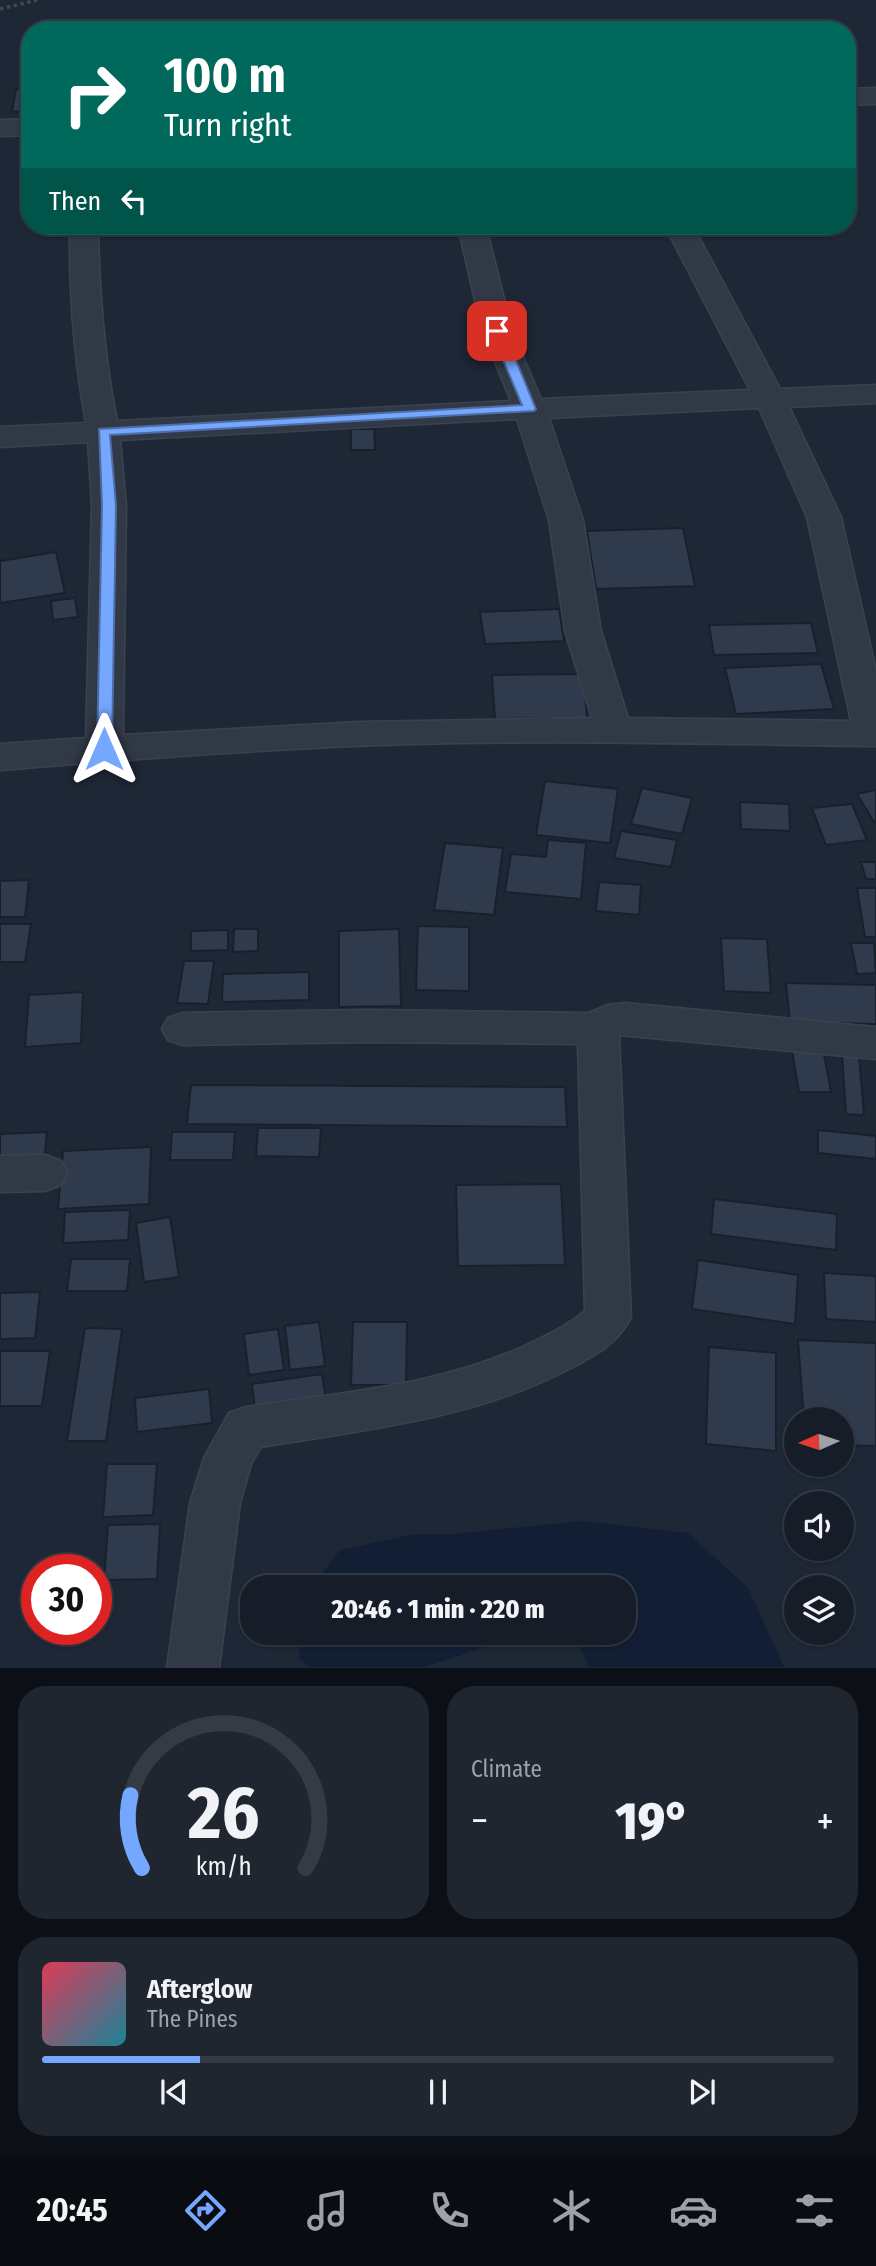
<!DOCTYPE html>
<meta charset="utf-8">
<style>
body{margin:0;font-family:"Fira Sans Condensed",sans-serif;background:#1f2630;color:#f1f3f6;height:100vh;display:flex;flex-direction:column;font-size:26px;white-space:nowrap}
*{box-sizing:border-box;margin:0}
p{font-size:23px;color:#9ea2a8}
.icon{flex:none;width:38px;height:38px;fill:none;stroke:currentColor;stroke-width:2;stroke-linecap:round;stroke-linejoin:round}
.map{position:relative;height:1668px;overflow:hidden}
.panel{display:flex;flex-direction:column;gap:18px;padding:18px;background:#0c1016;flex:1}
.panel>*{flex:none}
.banner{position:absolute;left:21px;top:21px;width:835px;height:214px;border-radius:28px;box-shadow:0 2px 5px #0004,0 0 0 2px #353b45;background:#00695c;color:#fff;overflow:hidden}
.needle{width:46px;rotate:267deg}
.controls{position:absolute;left:784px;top:1407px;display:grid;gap:14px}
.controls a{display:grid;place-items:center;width:70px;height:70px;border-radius:50%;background:#161d28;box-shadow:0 2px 5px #0004,0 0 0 2px #353b45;font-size:35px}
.speed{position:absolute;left:21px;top:1554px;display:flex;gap:14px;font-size:35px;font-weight:700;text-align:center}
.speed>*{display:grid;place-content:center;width:91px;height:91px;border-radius:50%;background:#161d28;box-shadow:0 2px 5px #0004,0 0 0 2px #353b45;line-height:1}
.speed .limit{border:10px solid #d22;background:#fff;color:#111}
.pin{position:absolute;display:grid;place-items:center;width:60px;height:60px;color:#fff;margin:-30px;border-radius:14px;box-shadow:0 4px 10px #0006}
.me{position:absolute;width:77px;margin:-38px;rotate:0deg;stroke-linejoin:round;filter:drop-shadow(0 0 5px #0008)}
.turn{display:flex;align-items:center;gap:24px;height:147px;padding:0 28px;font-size:32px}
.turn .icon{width:91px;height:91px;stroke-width:2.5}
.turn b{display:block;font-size:49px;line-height:60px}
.then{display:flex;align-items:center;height:66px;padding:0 28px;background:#0003;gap:14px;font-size:26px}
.big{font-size:52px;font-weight:800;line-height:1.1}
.panel .card{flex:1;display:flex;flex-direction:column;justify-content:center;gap:10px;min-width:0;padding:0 24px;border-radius:28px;background:#1f2630}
.panel .dial{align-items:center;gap:0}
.dial svg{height:182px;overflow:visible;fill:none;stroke:#353b45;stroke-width:7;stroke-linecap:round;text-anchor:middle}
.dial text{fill:#f1f3f6;stroke:none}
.song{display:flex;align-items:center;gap:21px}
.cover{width:84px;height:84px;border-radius:10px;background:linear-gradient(135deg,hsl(350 70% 55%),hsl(190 70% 35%))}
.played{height:7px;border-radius:4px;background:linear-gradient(90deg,#75a7fe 20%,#353b45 20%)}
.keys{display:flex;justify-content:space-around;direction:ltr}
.heat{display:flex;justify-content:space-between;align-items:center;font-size:38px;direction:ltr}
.panel .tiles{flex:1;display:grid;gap:18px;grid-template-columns:1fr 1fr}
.card:last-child{grid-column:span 2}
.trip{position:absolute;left:240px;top:1575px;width:396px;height:70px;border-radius:28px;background:#161d28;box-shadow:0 2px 5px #0004,0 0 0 2px #353b45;font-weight:800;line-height:70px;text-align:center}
.tab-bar{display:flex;height:112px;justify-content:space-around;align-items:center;background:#090c10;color:#9ea2a8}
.tab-bar .icon{width:49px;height:49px}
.tab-bar .on{color:#75a7fe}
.tab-bar b{font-size:32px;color:#f1f3f6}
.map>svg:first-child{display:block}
</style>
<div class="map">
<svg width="876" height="1668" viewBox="0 0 876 1668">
<rect width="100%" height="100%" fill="#1d2736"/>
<path fill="#111e33" d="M 583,1521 L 688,1533 L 748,1588 L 784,1667 L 589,1667 L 578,1643 L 522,1635 L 424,1667 L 310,1667 L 299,1658 L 300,1633 L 623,1633 L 623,1587 L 312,1587 L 340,1550 L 416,1534 L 453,1534 Z"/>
<path fill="#2f3b4d" stroke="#19202c" stroke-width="2" d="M 16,89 L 30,89 L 30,111 L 12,112 Z
M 351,429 L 374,429 L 375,450 L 351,450 Z
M 683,528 L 695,586 L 596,589 L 587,531 Z
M 56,552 L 65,593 L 0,603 L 0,561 Z
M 75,598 L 78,617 L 53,620 L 51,601 Z
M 559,609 L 564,641 L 485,644 L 480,612 Z
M 811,623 L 818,653 L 714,655 L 709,625 Z
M 821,664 L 834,709 L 736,714 L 725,668 Z
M 583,674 L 587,718 L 495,719 L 492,675 Z
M 545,781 L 618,789 L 610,843 L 536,835 Z
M 642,788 L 692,798 L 682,834 L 631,824 Z
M 876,790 L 876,822 L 874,822 L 857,794 Z
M 740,802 L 789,804 L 790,831 L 741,829 Z
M 852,804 L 867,840 L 826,845 L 812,808 Z
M 621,831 L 677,840 L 671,867 L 614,858 Z
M 548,840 L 586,843 L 581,899 L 505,892 L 511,854 L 546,857 Z
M 445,843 L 503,848 L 494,915 L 434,910 Z
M 861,862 L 876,862 L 876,879 L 866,879 Z
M 29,880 L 25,917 L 0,917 L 0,881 Z
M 599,882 L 641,885 L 639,915 L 596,911 Z
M 857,888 L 876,888 L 876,937 L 865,937 Z
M 0,924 L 31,924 L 25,962 L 0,962 Z
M 418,926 L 469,927 L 469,991 L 416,990 Z
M 234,929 L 258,929 L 258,951 L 233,952 Z
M 399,929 L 401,1006 L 339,1007 L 339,931 Z
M 228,930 L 228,950 L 191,951 L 191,931 Z
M 721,938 L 767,939 L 771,993 L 724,991 Z
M 851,943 L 874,943 L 876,973 L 857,974 Z
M 184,961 L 214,961 L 208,1004 L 177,1003 Z
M 309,972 L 309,1000 L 222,1002 L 223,974 Z
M 786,983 L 876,985 L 876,1024 L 790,1022 Z
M 83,992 L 81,1043 L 25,1047 L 29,995 Z
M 823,1049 L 831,1092 L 799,1092 L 792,1050 Z
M 842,1055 L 859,1056 L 864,1115 L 846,1114 Z
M 191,1085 L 565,1087 L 567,1127 L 187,1124 Z
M 258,1128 L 321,1128 L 319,1157 L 256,1156 Z
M 818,1130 L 876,1136 L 876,1159 L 818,1153 Z
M 47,1132 L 44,1162 L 0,1163 L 0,1134 Z
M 172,1132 L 235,1132 L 233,1160 L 170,1160 Z
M 151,1147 L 149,1204 L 58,1209 L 63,1151 Z
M 561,1184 L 565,1265 L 458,1266 L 456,1185 Z
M 714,1199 L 837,1214 L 836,1250 L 711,1234 Z
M 130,1210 L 128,1240 L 63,1243 L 65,1212 Z
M 170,1217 L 179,1277 L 144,1282 L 136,1223 Z
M 71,1259 L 130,1259 L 127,1291 L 67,1291 Z
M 698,1260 L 798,1275 L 795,1324 L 692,1309 Z
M 824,1273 L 876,1276 L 876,1322 L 826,1319 Z
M 40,1292 L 35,1338 L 0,1339 L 0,1293 Z
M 319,1322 L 325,1366 L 290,1370 L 285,1326 Z
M 353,1322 L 407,1322 L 406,1385 L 351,1385 Z
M 85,1328 L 122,1329 L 106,1441 L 67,1441 Z
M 278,1329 L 284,1370 L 249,1375 L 244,1334 Z
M 798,1340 L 876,1343 L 876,1446 L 842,1445 L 842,1419 L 804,1419 Z
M 709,1347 L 776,1353 L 776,1451 L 706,1444 Z
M 0,1351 L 50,1351 L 42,1406 L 0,1406 Z
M 322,1374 L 326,1400 L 255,1409 L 252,1384 Z
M 209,1389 L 212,1423 L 137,1432 L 135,1398 Z
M 107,1464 L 157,1464 L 153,1515 L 103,1517 Z
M 160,1524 L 157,1579 L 104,1580 L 108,1525 Z"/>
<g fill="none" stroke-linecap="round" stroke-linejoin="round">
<defs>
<path id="minor" d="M 876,88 L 876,104 L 847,105 L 847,89 Z
M 30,119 L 30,135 L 0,136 L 0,120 Z
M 70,226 L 98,226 C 99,292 104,356 117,421 L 511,401 L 482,331 L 458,226 L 486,226 L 512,331 L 541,399 L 750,390 L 665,226 L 693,226 L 780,389 L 876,385 L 876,403 L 789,407 L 841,517 L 876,671 L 876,746 C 721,744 566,740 411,744 C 274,748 137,759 0,770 L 0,744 L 86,738 L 92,505 L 88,442 L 0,447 L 0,427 L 86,423 C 74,357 69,293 70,226 ZM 759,408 L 807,517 L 851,721 L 628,718 L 601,631 L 583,520 L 549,418 ZM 517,419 L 549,520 L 565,631 L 592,718 L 360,722 L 123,735 L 126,505 L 120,440 Z
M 625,1003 L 876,1027 L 876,1059 L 619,1035 L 631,1317 C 617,1345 594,1356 567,1370 C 472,1419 365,1430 261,1447 L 251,1464 L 240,1503 L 219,1668 L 167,1668 L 190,1503 L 204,1458 L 229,1413 L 246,1407 C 345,1392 448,1385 539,1339 C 555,1331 571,1323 585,1311 L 578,1044 L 369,1042 L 183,1045 L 168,1040 L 162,1029 L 168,1018 L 183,1013 L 369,1010 L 589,1013 L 608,1005 Z
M 45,1155 L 61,1161 L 67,1173 L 61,1185 L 45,1191 L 0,1192 L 0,1156 Z"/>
</defs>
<use href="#minor" stroke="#3a4250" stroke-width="3"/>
<path stroke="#384d4f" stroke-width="3.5" stroke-dasharray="3.5 3.5" stroke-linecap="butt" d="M 0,9 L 37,0"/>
<use href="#minor" fill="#313946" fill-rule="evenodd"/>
</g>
<path fill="#75a7fe" stroke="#4c6da5" stroke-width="2" d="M 497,328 L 504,331 L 536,409 L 534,411 L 110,435 L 116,505 L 112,749 L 104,754 L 99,752 L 97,749 L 102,505 L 99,429 L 522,405 L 491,331 Z"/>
</svg>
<div class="controls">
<a><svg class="needle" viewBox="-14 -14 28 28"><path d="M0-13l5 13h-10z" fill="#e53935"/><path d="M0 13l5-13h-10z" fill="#9ea2a8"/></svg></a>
<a><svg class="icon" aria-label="sound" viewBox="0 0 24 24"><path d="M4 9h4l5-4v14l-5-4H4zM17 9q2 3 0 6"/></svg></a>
<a><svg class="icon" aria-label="layers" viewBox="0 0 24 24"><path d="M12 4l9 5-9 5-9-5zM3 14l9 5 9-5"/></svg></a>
</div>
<div class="speed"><div class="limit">30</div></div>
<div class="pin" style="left:497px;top:331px;background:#d93025"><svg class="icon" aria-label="arrive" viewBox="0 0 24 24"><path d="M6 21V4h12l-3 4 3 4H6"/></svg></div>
<svg class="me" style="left:104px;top:749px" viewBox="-20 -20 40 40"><path d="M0-17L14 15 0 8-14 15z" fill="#75a7fe" stroke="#fff" stroke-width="4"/></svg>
<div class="trip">20:46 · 1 min · 220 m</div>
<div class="banner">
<div class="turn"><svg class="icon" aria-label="right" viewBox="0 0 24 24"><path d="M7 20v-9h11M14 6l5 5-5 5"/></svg><div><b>100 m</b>Turn right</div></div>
<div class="then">Then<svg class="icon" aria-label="left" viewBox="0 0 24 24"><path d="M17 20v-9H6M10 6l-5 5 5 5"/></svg></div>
</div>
</div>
<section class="panel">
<div class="tiles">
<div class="card dial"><svg viewBox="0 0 100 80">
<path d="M14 69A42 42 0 1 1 86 69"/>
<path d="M14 69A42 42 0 0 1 9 37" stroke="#75a7fe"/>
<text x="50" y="56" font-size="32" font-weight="700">26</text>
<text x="50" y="72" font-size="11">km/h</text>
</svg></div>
<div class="card"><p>Climate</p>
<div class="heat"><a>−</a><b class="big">19°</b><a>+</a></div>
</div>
<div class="card">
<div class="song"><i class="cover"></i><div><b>Afterglow</b><p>The Pines</p></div></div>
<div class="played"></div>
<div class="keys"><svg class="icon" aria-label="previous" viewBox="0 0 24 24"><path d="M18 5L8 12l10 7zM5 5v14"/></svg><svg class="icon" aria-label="pause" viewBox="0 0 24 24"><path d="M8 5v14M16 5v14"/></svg><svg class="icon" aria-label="next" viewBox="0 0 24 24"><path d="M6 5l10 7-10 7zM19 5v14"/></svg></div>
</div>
</div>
</section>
<nav class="tab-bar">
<b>20:45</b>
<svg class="icon on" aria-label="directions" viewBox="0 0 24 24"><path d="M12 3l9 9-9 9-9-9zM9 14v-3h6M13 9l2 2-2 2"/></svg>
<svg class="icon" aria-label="music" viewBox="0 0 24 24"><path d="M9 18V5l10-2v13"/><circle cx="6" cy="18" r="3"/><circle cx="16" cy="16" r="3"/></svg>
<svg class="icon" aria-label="phone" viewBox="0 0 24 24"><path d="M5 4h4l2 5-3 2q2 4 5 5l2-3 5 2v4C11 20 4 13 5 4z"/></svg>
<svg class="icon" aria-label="climate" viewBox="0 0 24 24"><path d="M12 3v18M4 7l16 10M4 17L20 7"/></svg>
<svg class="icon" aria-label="car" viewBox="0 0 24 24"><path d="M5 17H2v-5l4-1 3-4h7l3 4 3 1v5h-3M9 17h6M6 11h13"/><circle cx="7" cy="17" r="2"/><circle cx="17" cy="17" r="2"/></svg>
<svg class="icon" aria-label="filters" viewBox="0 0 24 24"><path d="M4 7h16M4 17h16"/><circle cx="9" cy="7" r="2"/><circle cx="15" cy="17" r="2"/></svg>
</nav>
